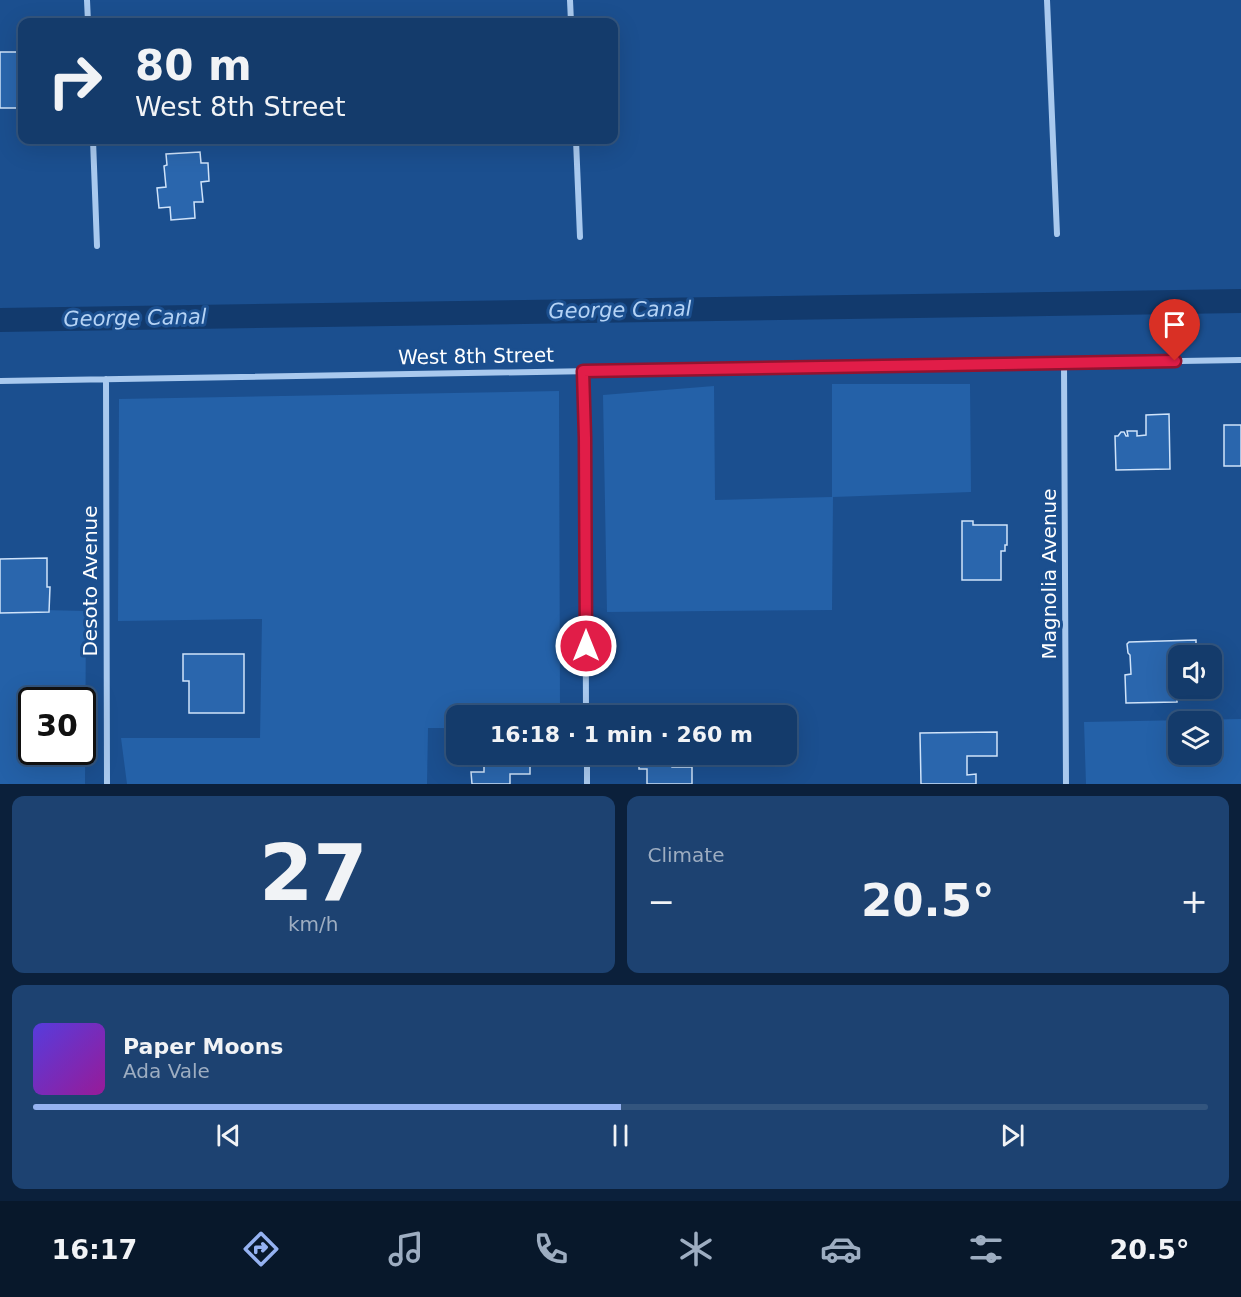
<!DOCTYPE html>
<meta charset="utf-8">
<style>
body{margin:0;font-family:"DejaVu Sans",sans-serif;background:#1d4271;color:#f1f3f6;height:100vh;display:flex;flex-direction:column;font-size:22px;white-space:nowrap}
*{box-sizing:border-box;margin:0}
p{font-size:20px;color:#9dadc1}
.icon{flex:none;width:33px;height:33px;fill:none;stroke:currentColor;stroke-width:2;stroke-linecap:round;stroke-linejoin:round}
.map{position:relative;height:784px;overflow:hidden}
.sheet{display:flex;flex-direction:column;gap:12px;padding:12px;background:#0b203b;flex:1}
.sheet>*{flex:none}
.banner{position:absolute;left:18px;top:18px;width:600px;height:126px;border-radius:12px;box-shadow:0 6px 24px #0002,0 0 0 2px #33557e;background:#143b6b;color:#f1f3f6;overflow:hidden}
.fabs{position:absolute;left:1168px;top:645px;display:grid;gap:12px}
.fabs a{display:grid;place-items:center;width:54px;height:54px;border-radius:12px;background:#143b6b;box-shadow:0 6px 24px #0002,0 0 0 2px #33557e;font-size:30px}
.speed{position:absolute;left:18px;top:687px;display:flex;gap:12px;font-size:30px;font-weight:700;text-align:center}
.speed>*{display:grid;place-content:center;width:78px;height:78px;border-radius:50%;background:#143b6b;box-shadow:0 6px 24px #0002,0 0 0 2px #33557e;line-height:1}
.speed .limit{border:3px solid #111;border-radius:9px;background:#fff;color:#111}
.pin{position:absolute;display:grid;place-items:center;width:51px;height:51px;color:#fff;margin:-62px -26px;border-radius:50% 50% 50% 0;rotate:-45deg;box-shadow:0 0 6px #0007}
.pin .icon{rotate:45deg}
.me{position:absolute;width:66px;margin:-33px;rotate:0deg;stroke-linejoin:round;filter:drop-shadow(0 0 4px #0008)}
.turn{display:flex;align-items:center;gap:21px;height:126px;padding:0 18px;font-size:27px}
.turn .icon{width:78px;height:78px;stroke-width:2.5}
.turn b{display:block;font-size:42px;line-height:51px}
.big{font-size:45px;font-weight:700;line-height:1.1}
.sheet .tile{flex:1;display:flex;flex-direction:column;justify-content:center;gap:9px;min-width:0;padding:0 21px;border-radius:12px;background:#1d4271}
.sheet .dial{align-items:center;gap:0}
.dial b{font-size:78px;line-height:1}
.song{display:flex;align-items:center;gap:18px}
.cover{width:72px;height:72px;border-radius:9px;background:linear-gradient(135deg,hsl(250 70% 55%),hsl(300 70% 35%))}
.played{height:6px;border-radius:3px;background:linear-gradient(90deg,#95b2f1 50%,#33557e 50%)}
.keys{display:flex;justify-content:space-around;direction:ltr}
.heat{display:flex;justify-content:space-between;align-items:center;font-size:33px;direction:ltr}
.sheet .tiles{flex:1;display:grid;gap:12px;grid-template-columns:1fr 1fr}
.tile:last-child{grid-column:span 2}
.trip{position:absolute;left:446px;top:705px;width:351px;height:60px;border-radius:12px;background:#143b6b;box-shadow:0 6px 24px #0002,0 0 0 2px #33557e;font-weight:700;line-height:60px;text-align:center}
.tabs{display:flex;height:96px;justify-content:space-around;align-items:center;background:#08182b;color:#9dadc1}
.tabs .icon{width:42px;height:42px}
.tabs .selected{color:#95b2f1}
.tabs b{font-size:27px;color:#f1f3f6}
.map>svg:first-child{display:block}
</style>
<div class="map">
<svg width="1241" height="784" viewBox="0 0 1241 784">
<rect width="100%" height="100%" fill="#1b4f8f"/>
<path fill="#2461a8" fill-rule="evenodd" d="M 832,384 L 970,384 L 971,492 L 833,497 L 832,610 L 607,612 L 603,395 L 714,386 L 715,500 L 832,497 Z
M 559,391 L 560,715 L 456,716 L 456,728 L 428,728 L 427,784 L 127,784 L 121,738 L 260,738 L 262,619 L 118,621 L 119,399 Z
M 0,609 L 86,611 L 85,784 L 0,784 ZM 32,700 L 82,700 L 82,752 L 32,752 Z
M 1241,719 L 1241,784 L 1086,784 L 1084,722 ZM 1179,722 L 1212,722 L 1212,754 L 1179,754 Z"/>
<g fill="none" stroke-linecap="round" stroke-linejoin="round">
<path stroke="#123a6d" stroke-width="24" d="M 0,320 L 1241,301"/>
</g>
<path fill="#2a66ad" stroke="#cfe3fa" stroke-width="1.5" d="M 0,52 L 22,52 L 22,74 L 20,74 L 22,108 L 0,108 Z
M 200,152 L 201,163 L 208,163 L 209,181 L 201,182 L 203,202 L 194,202 L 195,218 L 171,220 L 170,207 L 159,208 L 157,188 L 166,187 L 164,166 L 167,165 L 166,154 Z
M 1169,414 L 1170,469 L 1116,470 L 1115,436 L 1118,436 L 1121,432 L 1124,432 L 1126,436 L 1128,436 L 1127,431 L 1137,431 L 1137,436 L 1146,435 L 1146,415 Z
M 1224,425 L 1241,425 L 1241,466 L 1224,466 Z
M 962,521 L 973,521 L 973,525 L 1007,525 L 1007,545 L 1005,545 L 1005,551 L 1001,551 L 1001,580 L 962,580 Z
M 47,558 L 47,587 L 50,587 L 49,612 L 0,613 L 0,559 Z
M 1196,640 L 1196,656 L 1179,656 L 1179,678 L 1177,679 L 1177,702 L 1126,703 L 1125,675 L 1131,674 L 1130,655 L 1128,653 L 1127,644 L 1129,642 Z
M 183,654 L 244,654 L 244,713 L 189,713 L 189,681 L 183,681 Z
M 997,732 L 997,756 L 967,756 L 967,775 L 976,774 L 976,784 L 921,784 L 920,733 Z
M 484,754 L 530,754 L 530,774 L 510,774 L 510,784 L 472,784 L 471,772 L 484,772 Z
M 639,754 L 671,754 L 672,767 L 692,767 L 692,784 L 647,784 L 647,769 L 639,769 Z"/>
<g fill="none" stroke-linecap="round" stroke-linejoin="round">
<path stroke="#a9c9ee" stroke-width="6" d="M 87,0 L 88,22
M 570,0 L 571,22
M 1047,0 L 1057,234
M 93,140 L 97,246
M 576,140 L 580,237
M 1064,363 L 1066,784
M 583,371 L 585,438 L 586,716
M 106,379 L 107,784
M 0,381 L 1241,360
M 587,754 L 587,784"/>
</g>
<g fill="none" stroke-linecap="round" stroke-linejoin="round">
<defs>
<path id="route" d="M 586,646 L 585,438 L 583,371 L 1175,361"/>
</defs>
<use href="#route" stroke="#92132f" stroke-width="15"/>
<use href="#route" stroke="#e11d48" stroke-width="10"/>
</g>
<g text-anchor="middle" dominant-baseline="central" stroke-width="6" stroke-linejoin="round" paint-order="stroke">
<g font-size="20" fill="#fff" stroke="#1b4f8f">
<text transform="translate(476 356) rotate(-1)">West 8th Street</text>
<text transform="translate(1049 574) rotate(-90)">Magnolia Avenue</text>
<text transform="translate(90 581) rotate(-90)">Desoto Avenue</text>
</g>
<g font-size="21" font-style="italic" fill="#b5d3f5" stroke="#1b4f8f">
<text transform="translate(620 310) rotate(-1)">George Canal</text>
<text transform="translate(135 318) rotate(-1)">George Canal</text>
</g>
</g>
</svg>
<div class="fabs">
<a><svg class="icon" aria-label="sound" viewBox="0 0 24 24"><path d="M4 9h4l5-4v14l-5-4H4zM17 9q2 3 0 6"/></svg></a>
<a><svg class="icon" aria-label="layers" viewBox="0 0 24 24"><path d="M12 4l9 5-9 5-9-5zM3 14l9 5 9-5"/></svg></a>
</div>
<div class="speed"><div class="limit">30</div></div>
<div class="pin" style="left:1175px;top:361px;background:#d93025"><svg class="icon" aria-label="arrive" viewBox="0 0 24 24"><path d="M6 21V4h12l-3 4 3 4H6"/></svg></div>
<svg class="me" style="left:586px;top:646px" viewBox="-20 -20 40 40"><circle r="17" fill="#e11d48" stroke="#fff" stroke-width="3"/><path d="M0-11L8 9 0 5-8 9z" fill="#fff"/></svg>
<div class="trip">16:18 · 1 min · 260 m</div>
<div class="banner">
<div class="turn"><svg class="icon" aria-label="right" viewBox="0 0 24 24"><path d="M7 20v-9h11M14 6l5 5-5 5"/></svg><div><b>80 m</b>West 8th Street</div></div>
</div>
</div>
<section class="sheet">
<div class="tiles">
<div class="tile dial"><b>27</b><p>km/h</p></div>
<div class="tile"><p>Climate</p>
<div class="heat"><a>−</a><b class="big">20.5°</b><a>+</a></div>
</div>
<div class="tile">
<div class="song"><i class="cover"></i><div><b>Paper Moons</b><p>Ada Vale</p></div></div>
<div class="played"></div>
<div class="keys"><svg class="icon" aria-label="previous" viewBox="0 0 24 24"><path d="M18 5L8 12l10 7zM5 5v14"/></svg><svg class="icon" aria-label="pause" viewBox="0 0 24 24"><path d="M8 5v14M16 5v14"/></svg><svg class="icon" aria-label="next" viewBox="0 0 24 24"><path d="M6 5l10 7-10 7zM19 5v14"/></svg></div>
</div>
</div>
</section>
<nav class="tabs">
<b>16:17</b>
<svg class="icon selected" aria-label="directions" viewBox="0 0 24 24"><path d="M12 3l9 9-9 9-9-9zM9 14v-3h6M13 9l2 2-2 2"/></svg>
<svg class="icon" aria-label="music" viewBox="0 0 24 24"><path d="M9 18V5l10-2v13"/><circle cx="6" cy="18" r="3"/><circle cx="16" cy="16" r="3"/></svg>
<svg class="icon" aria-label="phone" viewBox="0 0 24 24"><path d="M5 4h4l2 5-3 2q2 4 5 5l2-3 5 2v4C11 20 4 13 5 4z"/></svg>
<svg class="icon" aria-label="climate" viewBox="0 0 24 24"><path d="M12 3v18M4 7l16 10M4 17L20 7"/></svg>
<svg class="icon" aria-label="car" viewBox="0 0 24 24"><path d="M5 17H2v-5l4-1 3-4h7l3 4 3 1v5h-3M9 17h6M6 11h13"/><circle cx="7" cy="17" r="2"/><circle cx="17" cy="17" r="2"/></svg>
<svg class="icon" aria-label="filters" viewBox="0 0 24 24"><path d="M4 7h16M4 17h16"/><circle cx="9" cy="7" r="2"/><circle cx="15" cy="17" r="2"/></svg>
<b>20.5°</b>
</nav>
